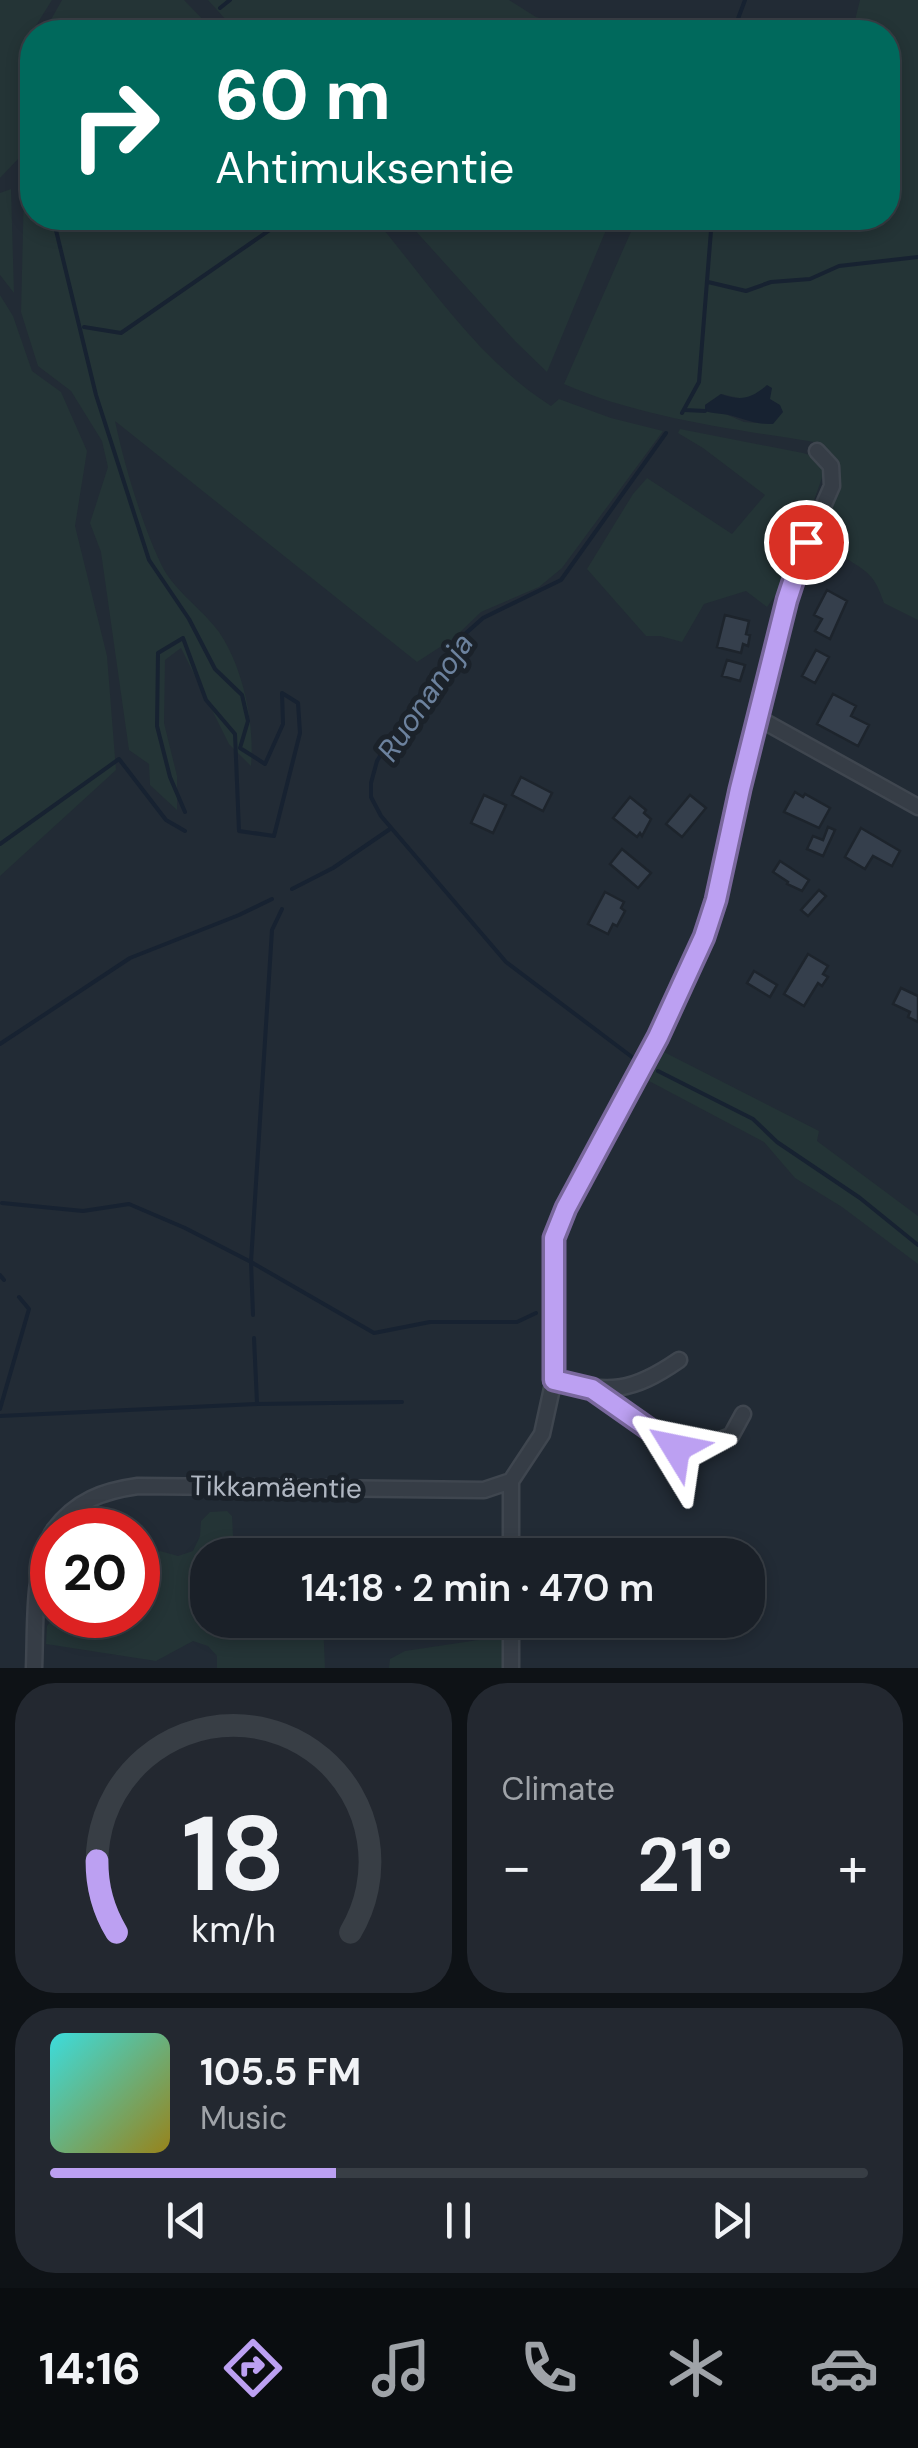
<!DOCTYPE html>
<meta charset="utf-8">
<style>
body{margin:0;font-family:"DM Sans",sans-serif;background:#232830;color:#f1f3f6;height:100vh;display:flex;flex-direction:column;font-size:38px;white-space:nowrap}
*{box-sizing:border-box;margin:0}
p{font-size:32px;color:#9fa3a8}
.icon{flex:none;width:55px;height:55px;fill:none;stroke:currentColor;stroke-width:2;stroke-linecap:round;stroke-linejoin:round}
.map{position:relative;height:1668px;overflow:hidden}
.details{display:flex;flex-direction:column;gap:15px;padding:15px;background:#0e1216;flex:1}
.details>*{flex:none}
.top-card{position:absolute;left:20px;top:20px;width:880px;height:210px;border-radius:40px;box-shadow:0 5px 15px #0003,0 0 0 2px #383e45;background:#00695c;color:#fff;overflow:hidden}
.speed{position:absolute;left:30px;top:1508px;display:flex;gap:20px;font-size:50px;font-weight:700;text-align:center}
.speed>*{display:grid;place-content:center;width:130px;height:130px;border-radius:50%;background:#1a2028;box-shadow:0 5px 15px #0003,0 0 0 2px #383e45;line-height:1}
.speed .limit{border:15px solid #d22;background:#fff;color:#111}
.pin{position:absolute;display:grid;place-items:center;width:85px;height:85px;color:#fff;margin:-42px;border:5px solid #fff;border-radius:50%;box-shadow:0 2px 10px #0007}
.me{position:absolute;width:110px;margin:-55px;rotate:305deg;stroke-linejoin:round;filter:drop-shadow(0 0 8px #0008)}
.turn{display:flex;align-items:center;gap:35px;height:210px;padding:0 30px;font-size:45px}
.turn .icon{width:130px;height:130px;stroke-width:2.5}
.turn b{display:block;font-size:70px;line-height:85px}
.big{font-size:75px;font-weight:600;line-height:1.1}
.details .card{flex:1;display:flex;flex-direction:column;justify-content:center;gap:15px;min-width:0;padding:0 35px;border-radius:40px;background:#232830}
.details .dial{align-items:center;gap:0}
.dial svg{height:260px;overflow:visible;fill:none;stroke:#383e45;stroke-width:7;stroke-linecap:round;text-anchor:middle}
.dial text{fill:#f1f3f6;stroke:none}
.song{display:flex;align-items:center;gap:30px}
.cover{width:120px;height:120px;border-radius:15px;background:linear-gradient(135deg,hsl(180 70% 55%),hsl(50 70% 35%))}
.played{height:10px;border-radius:5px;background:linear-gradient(90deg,#bca0f2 35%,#383e45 35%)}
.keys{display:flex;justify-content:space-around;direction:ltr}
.heat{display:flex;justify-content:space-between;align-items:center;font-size:55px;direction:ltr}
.details .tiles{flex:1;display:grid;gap:15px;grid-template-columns:1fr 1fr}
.card:last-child{grid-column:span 2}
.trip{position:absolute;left:190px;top:1538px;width:575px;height:100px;border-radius:40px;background:#1a2028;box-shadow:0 5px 15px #0003,0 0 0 2px #383e45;font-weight:600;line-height:100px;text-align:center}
.tabs{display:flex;height:160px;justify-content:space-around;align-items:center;background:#0a0d10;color:#9fa3a8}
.tabs .icon{width:70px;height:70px}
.tabs .selected{color:#bca0f2}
.tabs b{font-size:45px;color:#f1f3f6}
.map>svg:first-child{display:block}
</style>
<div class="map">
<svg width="918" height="1668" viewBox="0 0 918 1668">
<rect width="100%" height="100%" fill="#222b35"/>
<path fill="#243436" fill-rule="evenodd" d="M 0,0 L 52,0 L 32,32 L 22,60 L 18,159 L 0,178 Z
M 62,0 L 184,0 L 215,32 L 44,32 Z
M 208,0 L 509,0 L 536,17 L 592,32 L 237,32 Z
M 860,0 L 918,0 L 918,620 L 884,603 C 874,574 869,573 844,557 C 835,552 828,541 821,534 C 835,493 853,478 820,443 C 735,429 644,419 564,384 L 637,218 L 888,218 L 888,32 L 852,32 ZM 721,394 L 743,399 L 756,395 L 773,424 L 744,422 L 723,413 L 706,411 L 705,405 Z
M 32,154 L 32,218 L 374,218 C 429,283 477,359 551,406 L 559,399 L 611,418 L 663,431 L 562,568 L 539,587 L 481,612 L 454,638 L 417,662 L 115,421 C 124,464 143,528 163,568 C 176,592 203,610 219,632 C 243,667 255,724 251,766 L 229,744 L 181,648 L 165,660 L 164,723 L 177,776 L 177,810 L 150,785 L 149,764 L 129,750 L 101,552 L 90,523 L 108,467 L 102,441 L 71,391 L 38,366 L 21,312 L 24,189 Z
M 11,189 L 14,293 L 0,275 L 0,193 Z
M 404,218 L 611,218 L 547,372 L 515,341 Z
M 0,295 L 13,316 L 32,371 L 61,392 L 87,451 L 75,526 L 107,656 L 116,770 L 0,876 Z
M 680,429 L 803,453 L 816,457 L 824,472 L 786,580 L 767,607 L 746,591 L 704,604 L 682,642 L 660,636 L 646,636 L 587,569 L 633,494 L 647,478 L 732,534 L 765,495 L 703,448 L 678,433 Z
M 664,1052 L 819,1131 L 817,1141 L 918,1216 L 918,1264 L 842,1207 L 795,1178 L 764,1142 L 649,1081 Z
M 227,1511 L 232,1516 L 234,1555 L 208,1555 L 208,1620 L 323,1620 L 325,1668 L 217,1668 L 217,1656 L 208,1646 L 193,1641 L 156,1661 L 46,1644 L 47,1626 L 53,1618 C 79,1616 125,1623 147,1615 C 152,1595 144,1578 150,1557 L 160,1551 L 178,1556 L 193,1551 L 200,1536 L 201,1521 L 210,1512 Z
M 505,1636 L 503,1668 L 389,1668 L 390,1659 L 405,1651 Z"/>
<path fill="#172231" d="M 767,385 L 772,388 L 770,399 L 780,405 L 783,412 L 773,424 C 752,425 740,416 722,414 C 716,413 711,413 705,411 L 705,405 L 721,394 C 741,401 751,399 767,385 Z"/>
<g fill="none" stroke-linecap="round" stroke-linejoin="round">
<path stroke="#172231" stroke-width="4" d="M 220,8 L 230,0
M 206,20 L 217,32
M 733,32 L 745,0
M 53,218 L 96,395 L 149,560 L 189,619 L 215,669 L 242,695 L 248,721 L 240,748 L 265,764 L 283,724 L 282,693 L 298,703 L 300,733 L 274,836 L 239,831 L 235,734 L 206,700 L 183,638 L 158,653 L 157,726 L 170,777 L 185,812
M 708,282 L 746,291 L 771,282 L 810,279 L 839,266 L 918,257
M 84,327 L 121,333 L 287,218
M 685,410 L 705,411
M 682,413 L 699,382 L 712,218
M 0,844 L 119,759 L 166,820 L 185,831
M 292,889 L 333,868 L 390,829
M 0,1044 L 130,958 L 239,915 L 272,899
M 632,1057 L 506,962 L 381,816 L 371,797 L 371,783 L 377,761 L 405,715 L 465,634 L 483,618 L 561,580 L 666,433
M 658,1071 L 753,1119 L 777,1142 L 860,1198 L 918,1245
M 2,1203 L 83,1211 L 129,1204 L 185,1228 L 251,1262 L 374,1333 L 430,1322 L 517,1322 L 536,1313
M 0,1275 L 4,1280
M 253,1315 L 251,1262 L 272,930 L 282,909
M 254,1338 L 257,1403
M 0,1409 L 29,1309 L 19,1297
M 0,1416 L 257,1404 L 402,1402"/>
</g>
<path fill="#353f4c" stroke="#1d242c" stroke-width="2.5" d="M 827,590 L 847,601 L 830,639 L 815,631 L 822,619 L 814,615 Z
M 725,615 L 749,621 L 746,634 L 750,635 L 748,646 L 743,644 L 741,653 L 717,647 Z
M 816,650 L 829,657 L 815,683 L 802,676 Z
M 727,660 L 745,665 L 740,681 L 722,676 Z
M 833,694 L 856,706 L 851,716 L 869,725 L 858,746 L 817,724 Z
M 521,777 L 552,793 L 543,811 L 512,795 Z
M 795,792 L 803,797 L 805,794 L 830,808 L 819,828 L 784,812 Z
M 484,795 L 506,805 L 493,833 L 471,823 Z
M 690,795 L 706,808 L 682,837 L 666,824 Z
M 630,797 L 646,810 L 644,813 L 651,819 L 642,836 L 640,833 L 637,837 L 613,818 Z
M 828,827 L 835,830 L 823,856 L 807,849 L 813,836 L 823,840 Z
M 861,828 L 900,851 L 892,866 L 873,856 L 865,869 L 845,857 Z
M 622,849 L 651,873 L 638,888 L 610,864 Z
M 780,861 L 809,880 L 802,891 L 787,884 L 788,882 L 773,872 Z
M 819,890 L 826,896 L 808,916 L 801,910 Z
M 605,892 L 624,902 L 621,908 L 625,911 L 617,926 L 613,924 L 608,934 L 588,924 Z
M 808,954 L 828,966 L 823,974 L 828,977 L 822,986 L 818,983 L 804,1006 L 784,994 Z
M 754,971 L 777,985 L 770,997 L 747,983 Z
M 901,988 L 918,996 L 918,1022 L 908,1017 L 910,1012 L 893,1004 Z"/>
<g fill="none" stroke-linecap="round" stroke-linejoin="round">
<defs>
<path id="minor" d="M 758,718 L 918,807
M 554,1379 C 609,1394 631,1393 679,1360
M 592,1389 L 676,1448 L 707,1445 L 731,1436 L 743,1414
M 54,1530 C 76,1501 102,1491 138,1486 L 484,1490 L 511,1481
M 511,1555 L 511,1481 L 542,1434 L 554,1379 L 554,1238 L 566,1208 L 658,1037 L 704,937 L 716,900 L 740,789 L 787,600 L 799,561 L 832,486 L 831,466 L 817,451
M 34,1668 C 36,1622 32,1575 52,1533
M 511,1668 L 511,1620"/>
</defs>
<use href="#minor" stroke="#3f464f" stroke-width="19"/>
<use href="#minor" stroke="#363d46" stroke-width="14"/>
</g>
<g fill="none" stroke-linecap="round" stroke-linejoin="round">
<defs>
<path id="route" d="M 676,1448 L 592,1389 L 554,1380 L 554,1238 L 566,1208 L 658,1037 L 704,937 L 716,900 L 740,789 L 787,600 L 806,542"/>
</defs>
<use href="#route" stroke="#7a689d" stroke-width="25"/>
<use href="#route" stroke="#bca0f2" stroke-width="18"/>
</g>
<g text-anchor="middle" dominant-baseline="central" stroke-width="10" stroke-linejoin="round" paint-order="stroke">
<g font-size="28" fill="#b0b7c2" stroke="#1b222a">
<text transform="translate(276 1487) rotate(1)">Tikkamäentie</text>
</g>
<g font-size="30" font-style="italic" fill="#6c829e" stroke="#1b222a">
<text transform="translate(425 697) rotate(-56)">Ruonanoja</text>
</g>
</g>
</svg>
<div class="speed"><div class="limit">20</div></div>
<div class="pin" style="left:806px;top:542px;background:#d93025"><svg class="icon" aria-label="arrive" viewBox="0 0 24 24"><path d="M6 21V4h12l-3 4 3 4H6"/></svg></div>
<svg class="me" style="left:676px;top:1448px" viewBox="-20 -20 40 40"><path d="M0-17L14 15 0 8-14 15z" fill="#bca0f2" stroke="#fff" stroke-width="4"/></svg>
<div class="trip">14:18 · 2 min · 470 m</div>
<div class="top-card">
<div class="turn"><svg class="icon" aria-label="right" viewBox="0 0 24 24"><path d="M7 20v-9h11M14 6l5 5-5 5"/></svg><div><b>60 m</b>Ahtimuksentie</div></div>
</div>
</div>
<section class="details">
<div class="tiles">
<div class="card dial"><svg viewBox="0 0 100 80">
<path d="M14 69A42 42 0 1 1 86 69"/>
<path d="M14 69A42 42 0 0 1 8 47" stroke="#bca0f2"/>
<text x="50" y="56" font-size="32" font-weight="700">18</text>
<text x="50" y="72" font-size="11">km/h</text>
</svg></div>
<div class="card"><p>Climate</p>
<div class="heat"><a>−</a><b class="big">21°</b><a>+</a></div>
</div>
<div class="card">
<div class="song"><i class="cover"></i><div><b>105.5 FM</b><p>Music</p></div></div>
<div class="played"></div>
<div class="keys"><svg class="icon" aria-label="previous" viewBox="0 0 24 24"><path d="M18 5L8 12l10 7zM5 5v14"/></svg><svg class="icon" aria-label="pause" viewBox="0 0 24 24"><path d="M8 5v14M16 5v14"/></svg><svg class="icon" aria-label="next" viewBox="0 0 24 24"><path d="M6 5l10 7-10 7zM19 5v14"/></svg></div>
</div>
</div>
</section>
<nav class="tabs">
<b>14:16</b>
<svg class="icon selected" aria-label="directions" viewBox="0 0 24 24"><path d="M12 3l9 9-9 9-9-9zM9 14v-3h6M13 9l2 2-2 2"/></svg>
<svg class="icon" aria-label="music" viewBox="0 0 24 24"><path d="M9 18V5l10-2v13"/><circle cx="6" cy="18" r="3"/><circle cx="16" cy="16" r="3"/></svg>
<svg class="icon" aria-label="phone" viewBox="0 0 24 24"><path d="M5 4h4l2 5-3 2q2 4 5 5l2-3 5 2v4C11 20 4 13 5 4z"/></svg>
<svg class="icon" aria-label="climate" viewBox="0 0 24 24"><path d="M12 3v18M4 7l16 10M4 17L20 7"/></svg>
<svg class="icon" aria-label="car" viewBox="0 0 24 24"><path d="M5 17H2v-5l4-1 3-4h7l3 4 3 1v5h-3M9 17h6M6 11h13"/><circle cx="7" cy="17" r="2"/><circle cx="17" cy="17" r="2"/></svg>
</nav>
